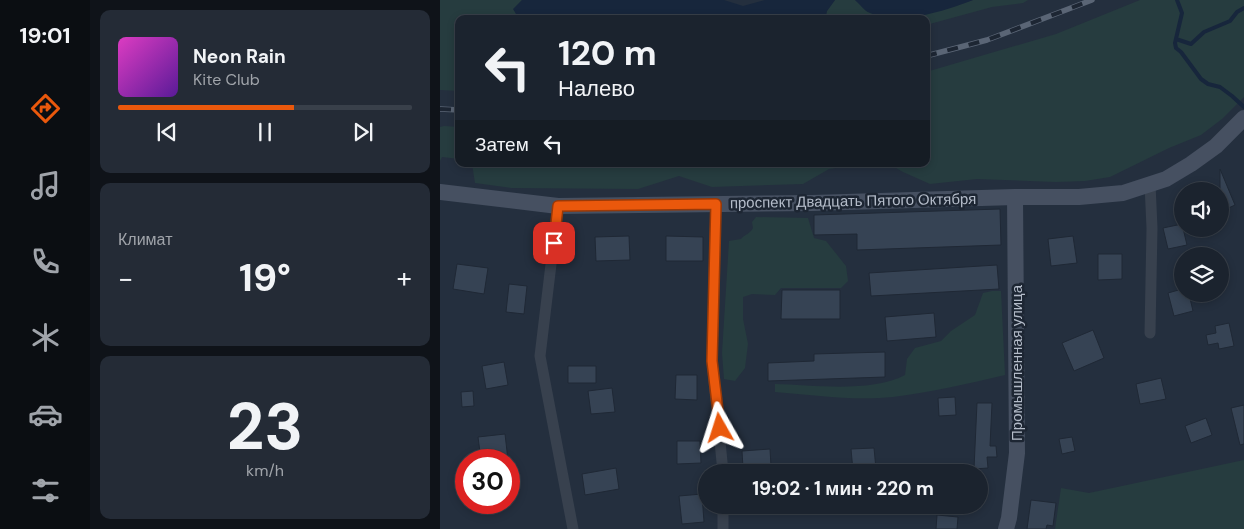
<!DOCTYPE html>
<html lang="ru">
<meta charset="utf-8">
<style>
body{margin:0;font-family:"DM Sans",sans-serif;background:#242b36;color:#f1f3f6;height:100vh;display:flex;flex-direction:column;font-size:19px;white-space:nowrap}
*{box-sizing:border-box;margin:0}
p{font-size:16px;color:#a0a4aa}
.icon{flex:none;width:28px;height:28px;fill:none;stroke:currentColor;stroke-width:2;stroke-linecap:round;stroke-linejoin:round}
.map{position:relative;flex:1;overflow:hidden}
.sheet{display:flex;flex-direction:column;gap:10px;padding:10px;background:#0f1319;width:350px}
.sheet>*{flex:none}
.guide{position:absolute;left:15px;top:15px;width:475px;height:152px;border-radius:10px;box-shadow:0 2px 8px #0003,0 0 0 1px #39404a;background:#1b232e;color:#f1f3f6;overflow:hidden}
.controls{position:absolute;left:734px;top:182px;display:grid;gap:10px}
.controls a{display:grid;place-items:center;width:55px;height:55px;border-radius:50%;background:#1b232e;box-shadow:0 2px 8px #0003,0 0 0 1px #39404a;font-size:25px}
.speed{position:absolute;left:15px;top:449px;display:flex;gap:10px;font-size:25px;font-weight:700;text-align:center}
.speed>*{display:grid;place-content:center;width:65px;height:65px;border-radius:50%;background:#1b232e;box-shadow:0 2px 8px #0003,0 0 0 1px #39404a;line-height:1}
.speed .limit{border:8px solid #d22;background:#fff;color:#111}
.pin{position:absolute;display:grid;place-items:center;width:42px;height:42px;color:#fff;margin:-21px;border-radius:10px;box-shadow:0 2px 8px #0006}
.me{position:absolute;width:55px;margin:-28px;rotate:354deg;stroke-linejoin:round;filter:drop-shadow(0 0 4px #0008)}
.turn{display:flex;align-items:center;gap:18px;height:105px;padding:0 20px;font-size:22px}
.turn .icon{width:65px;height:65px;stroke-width:2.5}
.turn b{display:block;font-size:35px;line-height:42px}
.then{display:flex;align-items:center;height:48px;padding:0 20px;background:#0003;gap:10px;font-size:19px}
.big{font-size:38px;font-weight:700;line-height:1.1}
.sheet .tile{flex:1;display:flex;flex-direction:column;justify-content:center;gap:8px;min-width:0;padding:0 18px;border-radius:10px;background:#242b36}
.sheet .dial{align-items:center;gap:0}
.dial b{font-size:65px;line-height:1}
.song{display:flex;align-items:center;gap:15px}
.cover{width:60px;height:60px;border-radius:8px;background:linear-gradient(135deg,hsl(310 70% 55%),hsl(270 70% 35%))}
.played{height:5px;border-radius:2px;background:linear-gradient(90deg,#ea580c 60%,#39404a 60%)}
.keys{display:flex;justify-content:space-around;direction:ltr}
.heat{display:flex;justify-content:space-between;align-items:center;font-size:28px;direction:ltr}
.trip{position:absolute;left:258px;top:464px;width:290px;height:50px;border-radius:25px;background:#1b232e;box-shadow:0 2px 8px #0003,0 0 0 1px #39404a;font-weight:700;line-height:50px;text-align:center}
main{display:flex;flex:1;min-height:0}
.menu{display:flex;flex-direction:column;width:90px;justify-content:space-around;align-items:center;background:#0b0e12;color:#a0a4aa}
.menu .icon{width:35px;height:35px}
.menu .current{color:#ea580c}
.menu b{font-size:22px;color:#f1f3f6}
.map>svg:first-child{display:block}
</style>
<main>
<nav class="menu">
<b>19:01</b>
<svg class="icon current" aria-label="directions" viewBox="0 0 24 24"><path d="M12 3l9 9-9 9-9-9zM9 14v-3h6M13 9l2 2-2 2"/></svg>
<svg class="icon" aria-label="music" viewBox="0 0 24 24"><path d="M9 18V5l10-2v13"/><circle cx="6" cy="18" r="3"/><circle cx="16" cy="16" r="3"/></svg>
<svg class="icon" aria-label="phone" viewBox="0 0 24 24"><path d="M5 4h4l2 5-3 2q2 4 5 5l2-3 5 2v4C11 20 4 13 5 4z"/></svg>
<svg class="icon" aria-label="climate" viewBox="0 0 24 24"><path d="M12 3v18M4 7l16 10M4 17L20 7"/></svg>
<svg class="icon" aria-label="car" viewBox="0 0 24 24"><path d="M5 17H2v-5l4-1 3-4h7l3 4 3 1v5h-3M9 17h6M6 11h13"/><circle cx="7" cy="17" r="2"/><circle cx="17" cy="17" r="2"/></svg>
<svg class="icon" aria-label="filters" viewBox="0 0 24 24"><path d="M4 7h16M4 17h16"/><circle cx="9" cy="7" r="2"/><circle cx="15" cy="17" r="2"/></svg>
</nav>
<section class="sheet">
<div class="tile">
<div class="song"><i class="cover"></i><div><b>Neon Rain</b><p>Kite Club</p></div></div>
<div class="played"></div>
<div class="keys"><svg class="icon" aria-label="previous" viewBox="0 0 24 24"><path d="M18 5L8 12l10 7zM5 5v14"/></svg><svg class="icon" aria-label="pause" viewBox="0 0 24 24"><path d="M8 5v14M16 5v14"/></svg><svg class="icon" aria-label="next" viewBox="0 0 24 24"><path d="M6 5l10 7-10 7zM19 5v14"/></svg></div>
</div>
<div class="tile"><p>Климат</p>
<div class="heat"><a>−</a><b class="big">19°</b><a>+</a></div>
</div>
<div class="tile dial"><b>23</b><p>km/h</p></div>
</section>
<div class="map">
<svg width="804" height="529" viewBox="0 0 804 529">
<rect width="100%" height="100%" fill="#242f3e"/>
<path fill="#263c3f" d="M 0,0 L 82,0 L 74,9 L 79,19 L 19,19 L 19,91 L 0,90 Z
M 395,0 L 415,0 L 428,12 L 519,5 L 533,0 L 588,0 L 583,3 L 552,7 L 486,25 L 486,19 L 385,19 L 387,11 Z
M 700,0 L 804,0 L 804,97 L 782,119 L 761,135 L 729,148 L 670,177 L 645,181 L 616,182 L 537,179 L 490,184 L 463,172 L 449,164 L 486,164 L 486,72 L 616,34 Z
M 4,126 L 19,127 L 19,159 L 2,157 L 0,161 L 0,127 Z
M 32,164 L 424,164 L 389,169 L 363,184 L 272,187 L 239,176 L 198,189 L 71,188 L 35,183 Z
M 316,217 L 368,218 L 374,238 L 386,241 L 406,266 L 408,281 L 401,288 L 341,288 L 335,295 L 312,294 L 303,297 L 303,319 L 308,344 L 305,368 L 295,381 L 284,379 L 282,353 L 289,241 L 301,239 C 305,234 310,234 313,228 L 312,222 Z
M 552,291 L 561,291 L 565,375 C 528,384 491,392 453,397 C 414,401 374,395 335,392 L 335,384 C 373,385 431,393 465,375 L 467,359 L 475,348 L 501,341 L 511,331 L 535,315 L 543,293 Z
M 804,460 L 804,529 L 615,529 L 621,488 L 649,493 Z"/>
<path fill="#17263c" d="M 82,0 L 284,0 L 303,6 L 325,0 L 395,0 L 387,11 L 385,19 L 79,19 L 73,9 Z
M 415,0 L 533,0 C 505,11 458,26 430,13 C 424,11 420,4 415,0 Z"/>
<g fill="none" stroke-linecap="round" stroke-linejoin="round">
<path stroke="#17263c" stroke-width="4" d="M 737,0 L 742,13 L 735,43 L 736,48 L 741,52 L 761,79 L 768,84 L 780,87 L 792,96 L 804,107
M 736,39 L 751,44 L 764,32 L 790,21 L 797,12 L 804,8"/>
</g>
<path fill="#364354" stroke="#1f2835" d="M 780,169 L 795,205 L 780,212 Z
M 560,209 L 561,245 L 417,250 L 417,234 L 374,235 L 374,215 Z
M 742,224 L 747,245 L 728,249 L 723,228 Z
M 189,236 L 190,260 L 156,261 L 155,237 Z
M 226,236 L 263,237 L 263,261 L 226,261 Z
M 633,236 L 637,263 L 611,266 L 608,239 Z
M 658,254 L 682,254 L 682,279 L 658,280 Z
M 17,264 L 48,268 L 44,294 L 13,289 Z
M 557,265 L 559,289 L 431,296 L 429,273 Z
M 69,284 L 87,286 L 84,314 L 66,312 Z
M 742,289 L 742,294 L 749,294 L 753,311 L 734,316 L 728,293 Z
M 342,290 L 400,290 L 400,319 L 341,319 Z
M 494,313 L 496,337 L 447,341 L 445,317 Z
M 789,323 L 794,346 L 779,349 L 778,343 L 768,345 L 766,335 L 776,333 L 775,326 Z
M 653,330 L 664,358 L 634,371 L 622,343 Z
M 445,352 L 445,377 L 328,381 L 328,363 L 374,361 L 374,354 Z
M 64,362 L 68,385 L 46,389 L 42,366 Z
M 128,366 L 156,366 L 156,383 L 128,383 Z
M 236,375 L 257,375 L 257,400 L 235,399 Z
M 721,378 L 726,399 L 700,404 L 696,384 Z
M 172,388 L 175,412 L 151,414 L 148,391 Z
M 33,391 L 34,406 L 22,407 L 21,392 Z
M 515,397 L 516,415 L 499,416 L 498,398 Z
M 537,403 L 552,403 L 550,446 L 556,446 L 557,457 L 547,457 L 548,468 L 534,469 Z
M 804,405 L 804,444 L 800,445 L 791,408 Z
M 766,418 L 772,435 L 751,443 L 745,426 Z
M 65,434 L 68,460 L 41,460 L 38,437 Z
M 632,437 L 635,451 L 622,454 L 619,439 Z
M 237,441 L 260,441 L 261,463 L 237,464 Z
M 434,448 L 436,469 L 413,471 L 411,449 Z
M 330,449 L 331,466 L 303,468 L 302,451 Z
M 176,468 L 179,489 L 145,495 L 142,474 Z
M 262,494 L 264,522 L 242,524 L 239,496 Z
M 591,500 L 616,503 L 613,526 L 607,525 L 606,529 L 587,529 Z
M 497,515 L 518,517 L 517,529 L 496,529 Z"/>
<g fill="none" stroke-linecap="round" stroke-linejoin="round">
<path stroke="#38414e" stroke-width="11" d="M 710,184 L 712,228 L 710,333
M 276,204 L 272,361 L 283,472
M 118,206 L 100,356 L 133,529
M 283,529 L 283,505"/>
<path stroke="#465061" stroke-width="16" d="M 0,192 L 118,206 L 372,203 L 575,197 L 639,197 L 683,193 L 726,179 L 751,164 L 776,146 L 804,118
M 566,529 L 569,518 L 577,453 L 575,197"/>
<defs>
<path id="rail" d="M 486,56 L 547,40 L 652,0
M 0,109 L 19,110"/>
</defs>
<use href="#rail" stroke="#5a6575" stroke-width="5.5"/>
<use href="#rail" stroke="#1d2633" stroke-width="4" stroke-dasharray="11" stroke-linecap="butt"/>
</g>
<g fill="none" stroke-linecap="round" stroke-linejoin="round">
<defs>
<path id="route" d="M 114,243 L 118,206 L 276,204 L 272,361 L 280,428"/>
</defs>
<use href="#route" stroke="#983908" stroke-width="12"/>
<use href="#route" stroke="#ea580c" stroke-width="9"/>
</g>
<g text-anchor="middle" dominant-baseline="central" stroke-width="5" stroke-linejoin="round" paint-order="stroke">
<g font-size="15" fill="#b4bcc9" stroke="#1d2633">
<text transform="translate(413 201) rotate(-1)">проспект Двадцать Пятого Октября</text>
<text transform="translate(577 363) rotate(-90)">Промышленная улица</text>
</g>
</g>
</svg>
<div class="controls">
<a><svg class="icon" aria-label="sound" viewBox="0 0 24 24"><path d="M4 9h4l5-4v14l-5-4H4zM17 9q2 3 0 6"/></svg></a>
<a><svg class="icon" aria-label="layers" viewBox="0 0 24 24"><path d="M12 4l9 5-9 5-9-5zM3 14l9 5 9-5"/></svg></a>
</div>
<div class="speed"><div class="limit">30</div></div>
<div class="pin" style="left:114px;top:243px;background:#d93025"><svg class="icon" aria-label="arrive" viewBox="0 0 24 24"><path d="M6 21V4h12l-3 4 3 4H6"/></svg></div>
<svg class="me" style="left:280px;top:428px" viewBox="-20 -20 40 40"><path d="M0-17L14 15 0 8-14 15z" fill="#ea580c" stroke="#fff" stroke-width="4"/></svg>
<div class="trip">19:02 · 1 мин · 220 m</div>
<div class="guide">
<div class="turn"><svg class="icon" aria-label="left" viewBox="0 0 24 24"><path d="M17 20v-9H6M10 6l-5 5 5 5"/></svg><div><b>120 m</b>Налево</div></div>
<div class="then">Затем<svg class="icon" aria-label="left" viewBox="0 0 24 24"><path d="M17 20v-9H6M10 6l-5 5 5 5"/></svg></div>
</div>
</div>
</main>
